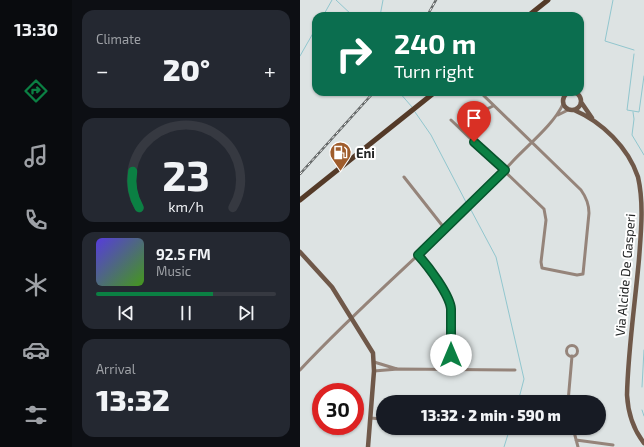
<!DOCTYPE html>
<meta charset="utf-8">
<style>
body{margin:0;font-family:"Exo 2",sans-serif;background:#242831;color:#f1f3f6;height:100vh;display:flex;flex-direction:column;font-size:15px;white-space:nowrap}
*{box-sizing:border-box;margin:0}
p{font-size:13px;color:#9ea1a6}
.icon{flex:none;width:22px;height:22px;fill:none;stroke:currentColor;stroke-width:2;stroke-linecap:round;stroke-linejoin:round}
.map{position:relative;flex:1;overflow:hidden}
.details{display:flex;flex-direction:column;gap:10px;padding:10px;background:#0d0f14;width:228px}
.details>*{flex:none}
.banner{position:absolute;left:12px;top:12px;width:272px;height:84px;border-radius:12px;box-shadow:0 1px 3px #0004;background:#0b6e4f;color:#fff;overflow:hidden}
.speed{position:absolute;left:12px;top:383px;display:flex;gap:8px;font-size:20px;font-weight:700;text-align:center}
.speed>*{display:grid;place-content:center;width:52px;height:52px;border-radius:50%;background:#171b24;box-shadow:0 1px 3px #0004;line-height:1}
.speed .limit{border:6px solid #d22;background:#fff;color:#111}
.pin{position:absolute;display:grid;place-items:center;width:34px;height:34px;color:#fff;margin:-41px -17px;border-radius:50% 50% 50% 0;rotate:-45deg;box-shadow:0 0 4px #0007}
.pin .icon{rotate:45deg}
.me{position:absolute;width:44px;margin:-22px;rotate:0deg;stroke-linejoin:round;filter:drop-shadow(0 0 3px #0008)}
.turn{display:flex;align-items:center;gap:14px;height:84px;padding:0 16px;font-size:18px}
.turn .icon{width:52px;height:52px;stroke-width:2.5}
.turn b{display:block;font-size:28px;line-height:34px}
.big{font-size:30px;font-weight:800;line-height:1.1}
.details .card{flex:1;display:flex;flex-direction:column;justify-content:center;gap:6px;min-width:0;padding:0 14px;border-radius:12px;background:#242831}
.details .dial{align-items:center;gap:0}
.dial svg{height:104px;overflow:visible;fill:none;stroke:#363941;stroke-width:7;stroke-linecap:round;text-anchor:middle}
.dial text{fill:#f1f3f6;stroke:none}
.song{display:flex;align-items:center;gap:12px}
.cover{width:48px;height:48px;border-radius:6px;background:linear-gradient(135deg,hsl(250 70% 55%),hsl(100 70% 35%))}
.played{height:4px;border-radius:2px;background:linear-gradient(90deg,#0b8043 65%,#363941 65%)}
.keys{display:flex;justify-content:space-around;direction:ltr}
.heat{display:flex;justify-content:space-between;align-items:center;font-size:22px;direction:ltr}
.trip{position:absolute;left:76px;top:395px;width:230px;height:40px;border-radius:20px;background:#171b24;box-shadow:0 1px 3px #0004;font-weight:800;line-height:40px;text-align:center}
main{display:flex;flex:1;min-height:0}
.menu{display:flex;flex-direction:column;width:72px;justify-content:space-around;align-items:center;background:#090b0e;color:#9ea1a6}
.menu .icon{width:28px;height:28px}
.menu .current{color:#0b8043}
.menu b{font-size:18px;color:#f1f3f6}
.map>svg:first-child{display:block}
</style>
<main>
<nav class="menu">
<b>13:30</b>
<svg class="icon current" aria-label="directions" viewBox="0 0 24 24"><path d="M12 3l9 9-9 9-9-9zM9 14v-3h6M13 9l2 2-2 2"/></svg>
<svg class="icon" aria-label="music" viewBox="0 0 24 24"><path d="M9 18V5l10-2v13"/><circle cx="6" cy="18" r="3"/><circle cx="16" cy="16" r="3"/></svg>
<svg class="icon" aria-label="phone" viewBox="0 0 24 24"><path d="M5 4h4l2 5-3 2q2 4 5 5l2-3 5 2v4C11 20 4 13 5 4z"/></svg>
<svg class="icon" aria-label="climate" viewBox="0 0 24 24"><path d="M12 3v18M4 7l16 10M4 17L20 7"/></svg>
<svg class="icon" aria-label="car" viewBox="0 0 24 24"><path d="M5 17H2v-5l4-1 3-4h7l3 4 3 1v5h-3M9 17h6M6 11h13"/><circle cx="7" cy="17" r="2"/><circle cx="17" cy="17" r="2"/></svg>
<svg class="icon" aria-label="filters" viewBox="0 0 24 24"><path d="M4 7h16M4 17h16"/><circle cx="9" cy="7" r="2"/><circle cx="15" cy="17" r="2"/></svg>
</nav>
<section class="details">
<div class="card"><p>Climate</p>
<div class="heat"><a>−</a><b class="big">20°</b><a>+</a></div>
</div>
<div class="card dial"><svg viewBox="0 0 100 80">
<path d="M14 69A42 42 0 1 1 86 69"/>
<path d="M14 69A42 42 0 0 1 9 41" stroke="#0b8043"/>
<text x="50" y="56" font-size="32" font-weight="700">23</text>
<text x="50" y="72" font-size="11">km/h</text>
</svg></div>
<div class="card">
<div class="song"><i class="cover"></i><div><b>92.5 FM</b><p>Music</p></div></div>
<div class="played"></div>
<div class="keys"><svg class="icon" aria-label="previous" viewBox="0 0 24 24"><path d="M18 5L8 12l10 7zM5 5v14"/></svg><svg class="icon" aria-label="pause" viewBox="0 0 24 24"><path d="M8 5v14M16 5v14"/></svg><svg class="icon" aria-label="next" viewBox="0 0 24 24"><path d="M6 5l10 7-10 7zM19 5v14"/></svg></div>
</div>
<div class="card"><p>Arrival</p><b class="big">13:32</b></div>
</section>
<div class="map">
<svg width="344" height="447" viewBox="0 0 344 447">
<rect width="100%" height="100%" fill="#dde3e3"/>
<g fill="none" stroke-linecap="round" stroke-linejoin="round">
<path stroke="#91c6ce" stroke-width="1" d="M 36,0 L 53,16
M 313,0 L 305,41 L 334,50
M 23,16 L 32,0
M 80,16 L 83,0
M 334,54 L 327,110 L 339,112 L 344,76
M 0,56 L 16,28
M 99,92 L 112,107
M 115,112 L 131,135 L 167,204
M 333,112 L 334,119 L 332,135 L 344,155
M 171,210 L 196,257 L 224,379 L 218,402
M 342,387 L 344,350
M 342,410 L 344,416
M 204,447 L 210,428"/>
<path stroke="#95847a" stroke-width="3" d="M 258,115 L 268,110
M 151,120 L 244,209 L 246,220 L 241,262 L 242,268 L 277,275 L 283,274 L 289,213 C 289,205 286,197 281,190 L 180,92
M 164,132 L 185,110 L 193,106
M 104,177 L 145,229
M 118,255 C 130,268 145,289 151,306 L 151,370
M266.5 351a5.5 5.5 0 1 1 11 0a5.5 5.5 0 1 1-11 0Z
M 74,362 L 97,369
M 0,370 C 68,297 146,234 213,161 C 229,144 254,124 263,104
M 74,371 L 98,369 L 215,370
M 268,402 L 272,356
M 70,418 L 83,419
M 273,428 L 278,447
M 276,440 L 313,445"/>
<path stroke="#6f5849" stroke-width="4.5" d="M263 101a9 9 0 1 1 18 0a9 9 0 1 1-18 0Z
M 281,102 L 292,118
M 274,110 C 302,122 328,147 338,177 C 344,203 341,232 339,259 C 335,304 328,350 327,395 C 328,413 333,429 344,443
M 0,252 L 32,287 L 73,353 L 74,371 L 68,447"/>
<path stroke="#543a28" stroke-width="5" d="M 228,16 L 248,0
M 0,200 L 135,92"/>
<defs>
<path id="rail" d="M 127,16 L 136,0
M 0,174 L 74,92"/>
</defs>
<use href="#rail" stroke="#646868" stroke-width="2.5"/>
<use href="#rail" stroke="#fff" stroke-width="1" stroke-dasharray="3" stroke-linecap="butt"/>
</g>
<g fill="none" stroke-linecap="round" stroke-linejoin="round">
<defs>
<path id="route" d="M 151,355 L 151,309 C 150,295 128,266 118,255 L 205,170 L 174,142"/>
</defs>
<use href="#route" stroke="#07532c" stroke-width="10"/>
<use href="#route" stroke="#0b8043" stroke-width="7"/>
</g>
<defs>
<symbol id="fuel-pin" viewBox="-11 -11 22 30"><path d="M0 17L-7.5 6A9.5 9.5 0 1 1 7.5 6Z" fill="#9f5c2b" stroke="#fff"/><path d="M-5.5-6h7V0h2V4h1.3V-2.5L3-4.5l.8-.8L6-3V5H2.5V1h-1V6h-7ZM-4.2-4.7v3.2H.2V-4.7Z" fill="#fff"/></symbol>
</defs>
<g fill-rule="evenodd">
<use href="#fuel-pin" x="28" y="140" width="25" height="34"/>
</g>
<g text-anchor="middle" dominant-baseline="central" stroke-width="4" stroke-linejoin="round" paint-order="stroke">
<g font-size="13" font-weight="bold" fill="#242626" stroke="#fff" text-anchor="start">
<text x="56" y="153">Eni</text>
</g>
<g font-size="13" fill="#242626" stroke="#fff">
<text transform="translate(325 275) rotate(-85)">Via Alcide De Gasperi</text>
</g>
</g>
</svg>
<div class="speed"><div class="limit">30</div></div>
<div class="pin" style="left:174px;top:142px;background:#d93025"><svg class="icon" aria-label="arrive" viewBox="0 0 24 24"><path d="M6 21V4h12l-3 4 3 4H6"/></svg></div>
<svg class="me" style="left:151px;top:355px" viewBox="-20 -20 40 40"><circle r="19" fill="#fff"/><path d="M0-13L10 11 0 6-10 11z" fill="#0b8043"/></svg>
<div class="trip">13:32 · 2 min · 590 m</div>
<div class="banner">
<div class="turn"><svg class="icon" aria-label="right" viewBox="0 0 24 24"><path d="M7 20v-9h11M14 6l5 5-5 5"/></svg><div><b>240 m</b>Turn right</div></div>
</div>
</div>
</main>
